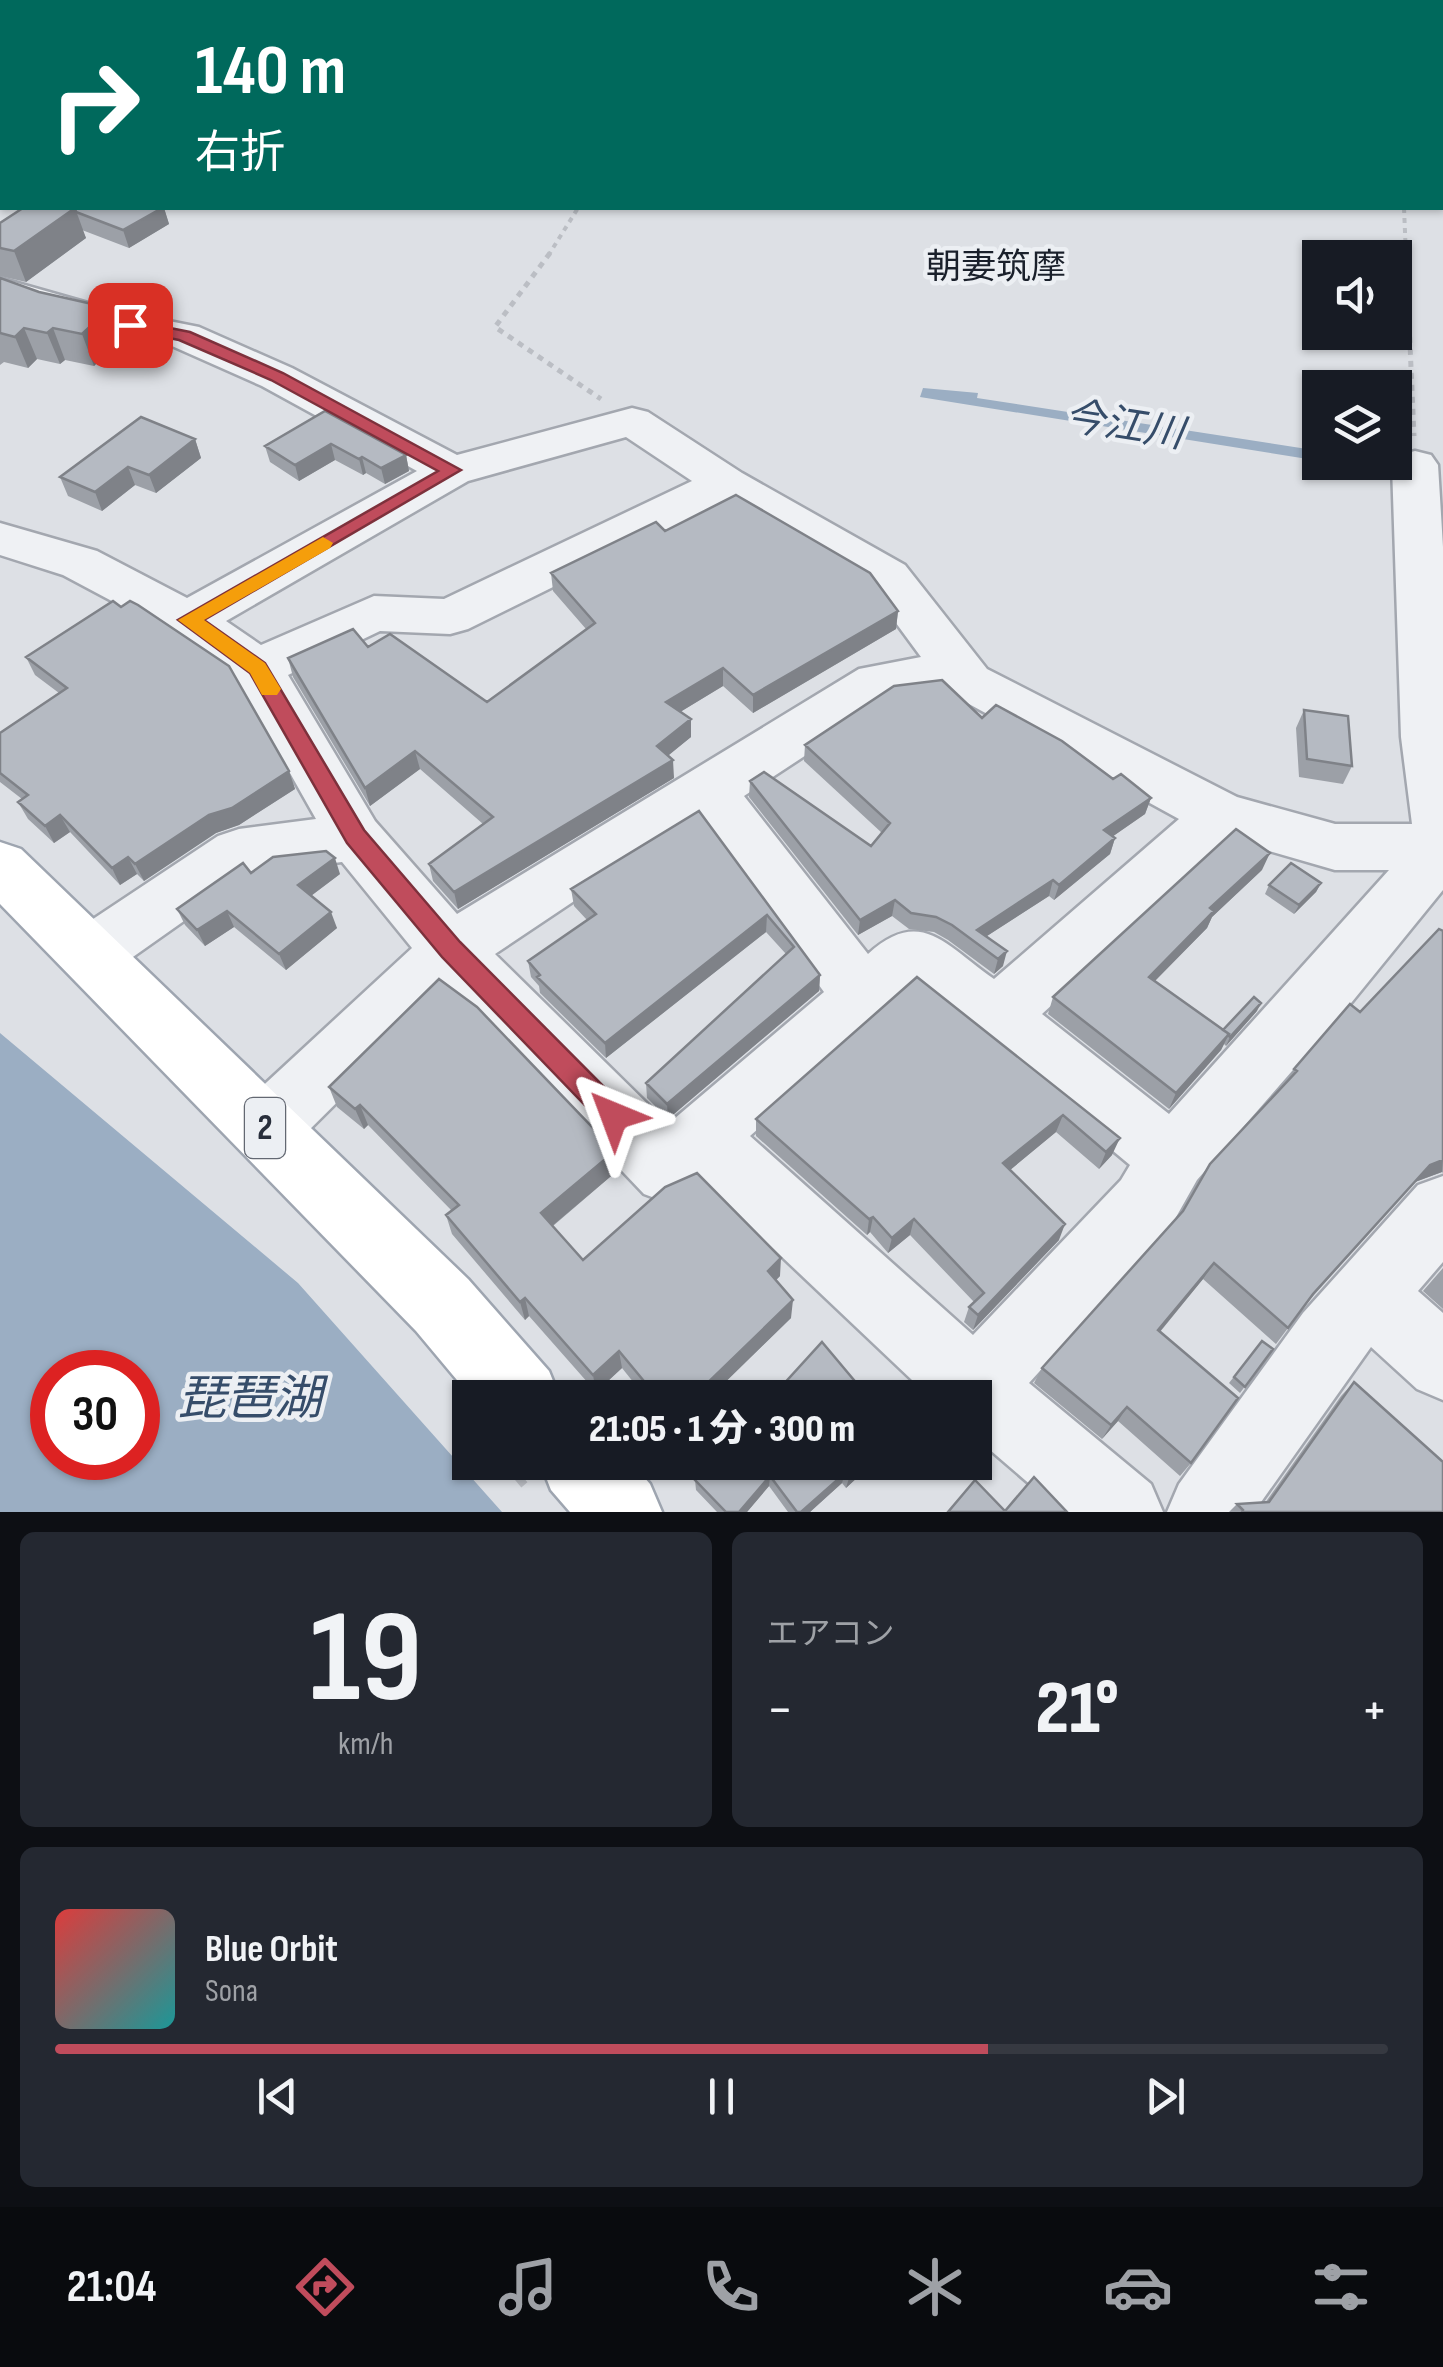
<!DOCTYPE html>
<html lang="ja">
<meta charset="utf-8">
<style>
body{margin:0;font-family:"Sofia Sans Condensed","Noto Sans JP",sans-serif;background:#242831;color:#f1f3f6;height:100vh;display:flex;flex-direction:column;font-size:38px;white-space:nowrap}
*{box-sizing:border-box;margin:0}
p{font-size:32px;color:#9ea1a6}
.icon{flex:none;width:55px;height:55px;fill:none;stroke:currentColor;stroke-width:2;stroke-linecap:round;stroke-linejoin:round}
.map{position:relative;height:1512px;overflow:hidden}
.sheet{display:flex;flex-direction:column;gap:20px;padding:20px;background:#0d0f14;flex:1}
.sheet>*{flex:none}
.banner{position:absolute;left:0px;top:0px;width:1445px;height:210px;box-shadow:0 2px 8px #0004;background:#00695c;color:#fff;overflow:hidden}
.controls{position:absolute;left:1302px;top:240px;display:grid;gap:20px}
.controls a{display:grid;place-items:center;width:110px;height:110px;border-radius:0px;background:#171b24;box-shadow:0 2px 8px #0004;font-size:50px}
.speed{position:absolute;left:30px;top:1350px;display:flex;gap:20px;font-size:50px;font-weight:700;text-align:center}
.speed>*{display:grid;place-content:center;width:130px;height:130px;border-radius:50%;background:#171b24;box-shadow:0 2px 8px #0004;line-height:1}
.speed .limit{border:15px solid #d22;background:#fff;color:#111}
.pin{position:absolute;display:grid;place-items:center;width:85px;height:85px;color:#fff;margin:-42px;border-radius:20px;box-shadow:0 5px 15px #0006}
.me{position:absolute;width:110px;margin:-55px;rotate:316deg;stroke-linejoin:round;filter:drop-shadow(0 0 8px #0008)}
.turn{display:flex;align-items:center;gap:35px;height:210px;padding:0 30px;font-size:45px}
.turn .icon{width:130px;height:130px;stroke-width:2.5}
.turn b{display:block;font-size:70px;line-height:85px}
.big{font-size:75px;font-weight:800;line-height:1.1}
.sheet .tile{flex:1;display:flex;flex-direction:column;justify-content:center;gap:15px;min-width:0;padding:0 35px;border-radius:15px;background:#242831}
.sheet .dial{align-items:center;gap:0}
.dial b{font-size:130px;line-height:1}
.song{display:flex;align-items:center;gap:30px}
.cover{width:120px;height:120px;border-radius:15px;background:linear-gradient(135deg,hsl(0 70% 55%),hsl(180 70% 35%))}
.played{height:10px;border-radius:5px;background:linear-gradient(90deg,#c04c5c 70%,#363941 70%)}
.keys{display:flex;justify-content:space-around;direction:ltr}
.heat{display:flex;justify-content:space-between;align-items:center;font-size:55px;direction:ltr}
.sheet .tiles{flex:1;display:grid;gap:20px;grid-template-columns:1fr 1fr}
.tile:last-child{grid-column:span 2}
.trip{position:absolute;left:452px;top:1380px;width:540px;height:100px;border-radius:0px;background:#171b24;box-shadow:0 2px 8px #0004;font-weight:800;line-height:100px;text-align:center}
.tabs{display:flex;height:160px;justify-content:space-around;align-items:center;background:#090b0e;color:#9ea1a6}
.tabs .icon{width:70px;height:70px}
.tabs .selected{color:#c04c5c}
.tabs b{font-size:45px;color:#f1f3f6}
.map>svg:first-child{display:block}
</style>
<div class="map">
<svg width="1443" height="1512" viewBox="0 0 1443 1512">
<rect width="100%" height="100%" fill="#dde0e5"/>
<path fill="#9baec3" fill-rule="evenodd" d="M 923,388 L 978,393 L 977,398 L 1320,451 L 1320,461 L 920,397 Z
M 0,1033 L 298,1283 L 502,1512 L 0,1512 ZM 52,1372 L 138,1372 L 138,1458 L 52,1458 Z"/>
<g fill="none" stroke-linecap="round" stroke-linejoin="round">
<defs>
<path id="minor" d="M 355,0 L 405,0 L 406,2 L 356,2 Z
M 1442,118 L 1443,118 L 1443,138 L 1442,138 Z
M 0,278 L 109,309 L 199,327 L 292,368 L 457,455 L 632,408 L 648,412 L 742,473 L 905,565 L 987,669 L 1237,797 L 1335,824 L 1412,824 L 1401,737 L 1392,465 L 1399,455 L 1415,451 L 1431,455 L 1438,465 L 1443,547 L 1443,890 L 1347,1008 L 1197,1180 L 1171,1226 L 1029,1383 L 1151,1484 L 1163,1512 L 1062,1512 L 975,1437 L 975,1398 L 931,1398 L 703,1182 L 692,1194 L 668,1203 L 644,1194 L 450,990 L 289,1150 L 265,1159 L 241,1150 L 231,1128 L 241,1106 L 412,948 L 342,862 L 252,873 L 113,971 L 91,979 L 69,971 L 60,953 L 69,935 L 218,836 L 239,829 L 316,819 L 238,681 L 170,632 L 63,575 L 0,555 L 0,523 L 97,551 L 187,598 L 417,471 L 262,386 L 172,346 L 89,329 L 0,303 ZM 626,437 L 692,481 L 444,599 L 374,596 L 261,645 L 226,621 L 468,481 ZM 725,502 L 871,589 L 921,657 L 859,669 L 457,914 L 375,821 L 288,675 L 380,631 L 450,634 L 468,629 ZM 947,692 L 1179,819 L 994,979 C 945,945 921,906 868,954 L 744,796 L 891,699 ZM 700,823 L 824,992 L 668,1124 L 495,954 L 628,865 ZM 1231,840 L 1335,870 L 1389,870 L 1169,1114 L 1042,1014 ZM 913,990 L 975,1036 L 1130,1165 L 1121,1180 L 973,1335 L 750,1136 Z
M 1443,1176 L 1443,1262 L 1418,1291 L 1443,1313 L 1443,1400 L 1417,1389 L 1371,1347 L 1254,1512 L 1167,1512 L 1179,1484 L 1303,1313 L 1418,1185 Z"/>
<path id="major" d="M 0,842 L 21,849 L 468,1279 L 549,1371 L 560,1398 L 472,1398 L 416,1331 L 0,904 Z
M 540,1462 L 631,1462 L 650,1484 L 662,1512 L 570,1512 L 551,1490 Z"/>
</defs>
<use href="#minor" stroke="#a3a7af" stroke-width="5"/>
<use href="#major" stroke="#9ea5b0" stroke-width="5"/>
<path stroke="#bbbec4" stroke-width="4" stroke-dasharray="5 5" stroke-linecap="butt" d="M 1404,208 L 1406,256
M 548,256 L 578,208"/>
<path stroke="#bbbec4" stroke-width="5" stroke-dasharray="6 6" stroke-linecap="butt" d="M 550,253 L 495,327 L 601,399
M 1406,253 L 1414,436"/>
<path stroke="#bbbec4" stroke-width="8" stroke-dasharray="10 10" stroke-linecap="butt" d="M 505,1462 L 527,1488"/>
<use href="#minor" fill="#eff1f4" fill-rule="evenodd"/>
<use href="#major" fill="#fff" fill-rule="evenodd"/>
</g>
<path fill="#9ca0a7" d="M 23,208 L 164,208 L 169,224 L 129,248 L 82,230 L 86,238 L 26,282 L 0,276 L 0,223 Z
M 0,278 L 39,292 L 110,308 L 121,339 L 94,366 L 65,360 L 60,364 L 37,359 L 28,368 L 4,362 L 0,365 Z
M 325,411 L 406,455 L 409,471 L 385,484 L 366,473 L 363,475 L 335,460 L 299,481 L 270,462 L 265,446 Z
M 195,439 L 201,458 L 156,493 L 135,485 L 102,511 L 68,496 L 60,477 Z
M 665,531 L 898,611 L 896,629 L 753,713 L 723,686 L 680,712 L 691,737 L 668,755 L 674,778 L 458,909 L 433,881 L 429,864 L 483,824 L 420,769 L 370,806 L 293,677 L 288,658 L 368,647 L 487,702 L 586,629 L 553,591 L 551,573 Z
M 26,657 L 289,771 L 295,789 L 239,825 L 216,833 L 144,881 L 137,874 L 120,885 L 70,832 L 54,843 L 28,819 L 18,802 L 22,799 L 0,782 L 0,733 L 59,693 L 35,675 Z
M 1304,710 L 1352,766 L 1343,784 L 1299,777 L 1296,728 Z
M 982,718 L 1151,798 L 1145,814 L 1113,836 L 1115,838 L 1110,854 L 1054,900 L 1049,896 L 987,936 L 1003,966 L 994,974 L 948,940 L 934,932 L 909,929 L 892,916 L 858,935 L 749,797 L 750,781 L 871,846 L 882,833 L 804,761 L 805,745 Z
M 699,811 L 820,975 L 819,991 L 668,1119 L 647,1098 L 646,1083 L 786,954 L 766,932 L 606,1058 L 540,993 L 539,986 L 531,977 L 528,961 L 587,920 L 574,906 L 571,889 Z
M 1262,870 L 1212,917 L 1207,928 L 1155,981 L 1223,1030 L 1257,1011 L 1226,1046 L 1224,1044 L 1221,1050 L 1169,1109 L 1048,1014 L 1053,997 Z
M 340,874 L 311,896 L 337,928 L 286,970 L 234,927 L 205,946 L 185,925 L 177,909 Z
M 1321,883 L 1316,892 L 1294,914 L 1265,894 L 1269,885 Z
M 1443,931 L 1443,1173 L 1442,1172 L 1415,1182 L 1306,1304 L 1276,1344 L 1203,1279 L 1160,1332 L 1191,1463 L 1180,1476 L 1118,1421 L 1102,1439 L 1034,1383 L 1042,1368 L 1183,1211 L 1284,1085 L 1294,1069 L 1360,1012 Z
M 917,977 L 1112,1155 L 1099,1169 L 1056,1132 L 1010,1170 L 1059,1240 L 973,1330 L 964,1322 L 969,1307 L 974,1302 L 910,1235 L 888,1253 L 870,1232 L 867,1235 L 756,1136 L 756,1119 Z
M 329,1087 L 615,1151 L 617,1171 L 553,1226 L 583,1260 L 780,1276 L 776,1280 L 791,1318 L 709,1398 L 646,1398 L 622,1368 L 596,1392 L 529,1316 L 525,1320 L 452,1234 L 446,1215 L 452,1211 L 368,1125 L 364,1129 L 337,1107 Z
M 1443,1268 L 1443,1309 L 1423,1291 Z
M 1262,1341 L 1273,1349 L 1240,1393 L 1229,1383 Z
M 1354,1382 L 1443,1512 L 1229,1512 L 1237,1504 L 1265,1503 L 1341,1396 Z
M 874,1462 L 846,1488 L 842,1483 L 810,1512 L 788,1512 L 769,1486 L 747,1512 L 717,1512 L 696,1490 L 695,1480 Z"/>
<path fill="#7f8288" d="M 2,86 L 2,102 L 0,103 L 0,87 Z
M 75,208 L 86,238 L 26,282 L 14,251 Z
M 162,208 L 164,208 L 169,224 L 129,248 L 123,230 Z
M 110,308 L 121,339 L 94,366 L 82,334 Z
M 24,328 L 37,359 L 28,368 L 15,337 Z
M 53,328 L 65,360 L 60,364 L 47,333 Z
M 195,439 L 201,458 L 156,493 L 149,475 Z
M 331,444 L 335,460 L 299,481 L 295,465 Z
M 406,455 L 409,471 L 385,484 L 381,468 Z
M 362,457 L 366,473 L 363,475 L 359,459 Z
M 128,467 L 135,485 L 102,511 L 95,492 Z
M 898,611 L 896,629 L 753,713 L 753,695 Z
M 723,668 L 723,686 L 667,720 L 666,702 Z
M 691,719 L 691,737 L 658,764 L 657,746 Z
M 415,751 L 420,769 L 370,806 L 365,788 Z
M 673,760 L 674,778 L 458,909 L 454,892 Z
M 289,771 L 295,789 L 239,825 L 216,833 L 144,881 L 135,864 L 209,815 Z
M 1151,798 L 1145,814 L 1099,846 L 1104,830 Z
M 60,815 L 70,832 L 54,843 L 45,826 Z
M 1115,838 L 1110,854 L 1054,900 L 1059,885 Z
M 1270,853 L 1262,870 L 1212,917 L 1207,928 L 1142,994 L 1149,977 L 1210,908 Z
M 128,857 L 137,874 L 120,885 L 112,868 Z
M 335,858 L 340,874 L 304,901 L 298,885 Z
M 1053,880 L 1049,896 L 976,943 L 977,930 Z
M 1321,883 L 1316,892 L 1294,914 L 1299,905 Z
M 895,900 L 892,916 L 858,935 L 860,920 Z
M 227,911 L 234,927 L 205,946 L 197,930 Z
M 331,912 L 337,928 L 286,970 L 279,954 Z
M 767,915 L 766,932 L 606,1058 L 605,1043 Z
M 1007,951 L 1003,966 L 994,974 L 998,959 Z
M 820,975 L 819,991 L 668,1119 L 667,1104 Z
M 1261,1003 L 1257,1011 L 1226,1046 L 1230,1037 Z
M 1229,1034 L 1221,1050 L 1169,1109 L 1176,1093 Z
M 360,1105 L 368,1125 L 364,1129 L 355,1109 Z
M 1063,1115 L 1056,1132 L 998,1180 L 1003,1163 Z
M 1120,1138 L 1112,1155 L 1099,1169 L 1106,1152 Z
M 615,1151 L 617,1171 L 545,1232 L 541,1213 Z
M 1443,1160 L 1442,1172 L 1415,1182 L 1300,1310 L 1430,1165 Z
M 873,1217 L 870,1232 L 867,1235 L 869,1219 Z
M 914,1219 L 910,1235 L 888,1253 L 892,1238 Z
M 1065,1224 L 1059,1240 L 973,1330 L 978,1315 Z
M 781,1258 L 780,1276 L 767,1289 L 768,1271 Z
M 1214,1263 L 1203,1279 L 1148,1346 L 1158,1330 Z
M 525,1298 L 529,1316 L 525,1320 L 520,1302 Z
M 793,1300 L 791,1318 L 709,1398 L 692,1398 Z
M 619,1351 L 622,1368 L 596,1392 L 593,1375 Z
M 1127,1407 L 1118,1421 L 1102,1439 L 1111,1425 Z
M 866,1462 L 874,1462 L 846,1488 L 849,1478 Z
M 845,1473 L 842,1483 L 810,1512 L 801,1512 Z
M 770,1476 L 769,1486 L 747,1512 L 739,1512 Z"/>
<path fill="#b5bac2" stroke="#7f8288" stroke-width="2.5" d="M 0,0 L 148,0 L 144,2 L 2,2 L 2,71 L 1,72 Z
M 23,208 L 75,208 L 14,251 L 0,248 L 0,223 Z
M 72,208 L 162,208 L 123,230 L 76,212 L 75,208 Z
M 0,278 L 39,292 L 110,308 L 82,334 L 53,328 L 47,333 L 24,328 L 15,337 L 0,333 Z
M 325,411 L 406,455 L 381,468 L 362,457 L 359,459 L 331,444 L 295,465 L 265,446 Z
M 141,417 L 195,439 L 149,475 L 128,467 L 95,492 L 60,477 Z
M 736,495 L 870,573 L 898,611 L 753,695 L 723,668 L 666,702 L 691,719 L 657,746 L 673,760 L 454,892 L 429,864 L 493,817 L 415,751 L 365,788 L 288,658 L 353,629 L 368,647 L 390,634 L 487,702 L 595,623 L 551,573 L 656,522 L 665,531 Z
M 113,601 L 121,607 L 130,601 L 138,605 L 229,666 L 289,771 L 232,808 L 209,815 L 135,864 L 128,857 L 112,868 L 60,815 L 45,826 L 18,802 L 28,795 L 0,773 L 0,733 L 67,688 L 26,657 Z
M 942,680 L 982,718 L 996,705 L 1062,741 L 1113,779 L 1121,774 L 1151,798 L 1104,830 L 1115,838 L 1059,885 L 1053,880 L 977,930 L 1007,951 L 998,959 L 952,925 L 936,917 L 911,913 L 895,900 L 860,920 L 750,781 L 764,772 L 871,846 L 890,823 L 805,745 L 894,686 Z
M 1304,710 L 1348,716 L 1352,766 L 1307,759 Z
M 699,811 L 820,975 L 667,1104 L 646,1083 L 794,947 L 767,915 L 605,1043 L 537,977 L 540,975 L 528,961 L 596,914 L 571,889 Z
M 1236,829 L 1270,853 L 1210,908 L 1214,911 L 1149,977 L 1229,1034 L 1176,1093 L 1053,997 Z
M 326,851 L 335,858 L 298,885 L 331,912 L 279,954 L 227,911 L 197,930 L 177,909 L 243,863 L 251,873 L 273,857 Z
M 1291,863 L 1321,883 L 1299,905 L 1269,885 Z
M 1439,929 L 1443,931 L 1443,1160 L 1430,1165 L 1313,1294 L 1288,1328 L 1214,1263 L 1158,1330 L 1238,1398 L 1191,1463 L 1127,1407 L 1111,1425 L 1042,1368 L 1183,1211 L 1210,1164 L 1297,1071 L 1294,1069 L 1350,1004 L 1360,1012 Z
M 917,977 L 1120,1138 L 1106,1152 L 1063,1115 L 1003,1163 L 1065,1224 L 978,1315 L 969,1307 L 984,1293 L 914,1219 L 892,1238 L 873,1217 L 869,1219 L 756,1119 Z
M 439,979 L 477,1007 L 615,1151 L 541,1213 L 583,1260 L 665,1187 L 697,1173 L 781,1258 L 768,1271 L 793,1300 L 692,1398 L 658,1398 L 619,1351 L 593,1375 L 525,1298 L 520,1302 L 446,1215 L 459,1205 L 360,1105 L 355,1109 L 329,1087 Z
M 1254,997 L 1261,1003 L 1230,1037 L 1228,1035 L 1229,1034 L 1223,1030 Z
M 1262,1341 L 1273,1349 L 1245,1387 L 1234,1377 Z
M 822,1342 L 869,1398 L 771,1398 Z
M 1354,1382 L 1443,1462 L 1443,1512 L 1242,1512 L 1243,1510 L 1237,1504 L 1269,1502 Z
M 922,1386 L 930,1394 L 943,1395 L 941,1398 L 912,1398 Z
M 711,1462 L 866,1462 L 849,1478 L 845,1473 L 801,1512 L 797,1512 L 770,1476 L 739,1512 L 726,1512 L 695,1480 Z
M 1034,1477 L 1067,1512 L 948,1512 L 975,1480 L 1005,1511 Z"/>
<path fill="#c04c5c" stroke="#7d313c" stroke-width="2.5" d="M 130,320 L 190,332 L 283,373 L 461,470 L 204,620 L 265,663 L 364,830 L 460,942 L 624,1107 L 628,1116 L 624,1125 L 614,1129 L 604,1125 L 442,957 L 347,843 L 250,673 L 178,620 L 438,471 L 271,380 L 179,340 L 124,329 L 124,321 Z"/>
<path fill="#f59e0b" d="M 323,537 L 333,543 L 330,548 L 204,620 L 265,663 L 281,689 L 277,695 L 262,695 L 250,673 L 178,620 Z"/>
<g text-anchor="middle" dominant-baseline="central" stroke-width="9" stroke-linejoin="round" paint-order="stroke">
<g font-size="35" fill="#1a202b" stroke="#eceff3">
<text x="996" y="267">朝妻筑摩</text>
</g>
<rect fill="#eceff3" stroke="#636872" stroke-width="2.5" x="245" y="1098" width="40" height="60" rx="8"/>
<g font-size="35" font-weight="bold" fill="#282e3b">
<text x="265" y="1128">2</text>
</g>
<g font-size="40" font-style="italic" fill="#364d6a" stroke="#eceff3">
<text transform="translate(1124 426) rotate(9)">今江川</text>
</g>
<g font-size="48" font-style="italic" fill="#364d6a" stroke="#eceff3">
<text x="250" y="1399">琵琶湖</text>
</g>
</g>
</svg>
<div class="controls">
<a><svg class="icon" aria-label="sound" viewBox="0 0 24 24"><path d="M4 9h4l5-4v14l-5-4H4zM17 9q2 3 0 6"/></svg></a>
<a><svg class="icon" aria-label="layers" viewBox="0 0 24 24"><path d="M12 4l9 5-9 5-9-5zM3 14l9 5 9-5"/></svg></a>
</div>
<div class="speed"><div class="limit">30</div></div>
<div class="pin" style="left:130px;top:325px;background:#d93025"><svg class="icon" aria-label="arrive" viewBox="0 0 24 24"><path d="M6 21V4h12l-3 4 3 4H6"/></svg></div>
<svg class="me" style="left:614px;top:1116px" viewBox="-20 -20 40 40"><path d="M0-17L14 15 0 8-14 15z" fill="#c04c5c" stroke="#fff" stroke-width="4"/></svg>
<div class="trip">21:05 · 1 分 · 300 m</div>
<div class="banner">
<div class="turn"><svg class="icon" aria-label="right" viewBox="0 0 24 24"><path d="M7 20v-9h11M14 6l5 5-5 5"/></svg><div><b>140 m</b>右折</div></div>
</div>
</div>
<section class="sheet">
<div class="tiles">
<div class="tile dial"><b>19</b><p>km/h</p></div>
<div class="tile"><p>エアコン</p>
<div class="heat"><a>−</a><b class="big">21°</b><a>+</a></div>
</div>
<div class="tile">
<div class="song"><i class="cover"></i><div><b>Blue Orbit</b><p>Sona</p></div></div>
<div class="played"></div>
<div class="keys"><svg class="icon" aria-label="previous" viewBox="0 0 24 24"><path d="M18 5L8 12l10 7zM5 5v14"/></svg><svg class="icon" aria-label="pause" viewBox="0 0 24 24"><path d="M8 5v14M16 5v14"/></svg><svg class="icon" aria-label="next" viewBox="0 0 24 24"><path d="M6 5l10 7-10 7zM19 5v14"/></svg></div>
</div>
</div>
</section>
<nav class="tabs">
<b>21:04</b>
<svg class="icon selected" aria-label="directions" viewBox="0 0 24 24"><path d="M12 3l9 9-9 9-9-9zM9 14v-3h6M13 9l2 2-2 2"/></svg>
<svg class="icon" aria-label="music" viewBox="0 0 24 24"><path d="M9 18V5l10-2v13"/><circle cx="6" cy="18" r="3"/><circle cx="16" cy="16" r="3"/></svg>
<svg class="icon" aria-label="phone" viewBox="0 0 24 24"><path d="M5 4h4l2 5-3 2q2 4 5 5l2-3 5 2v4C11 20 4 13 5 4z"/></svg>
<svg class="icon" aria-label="climate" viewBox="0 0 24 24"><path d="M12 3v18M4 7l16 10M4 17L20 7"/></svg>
<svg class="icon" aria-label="car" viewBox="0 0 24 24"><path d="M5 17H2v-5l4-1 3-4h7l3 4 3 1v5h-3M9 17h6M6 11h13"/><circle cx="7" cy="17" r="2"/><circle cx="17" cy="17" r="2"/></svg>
<svg class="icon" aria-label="filters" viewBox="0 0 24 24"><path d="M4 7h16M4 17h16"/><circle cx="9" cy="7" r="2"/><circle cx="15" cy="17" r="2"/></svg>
</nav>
